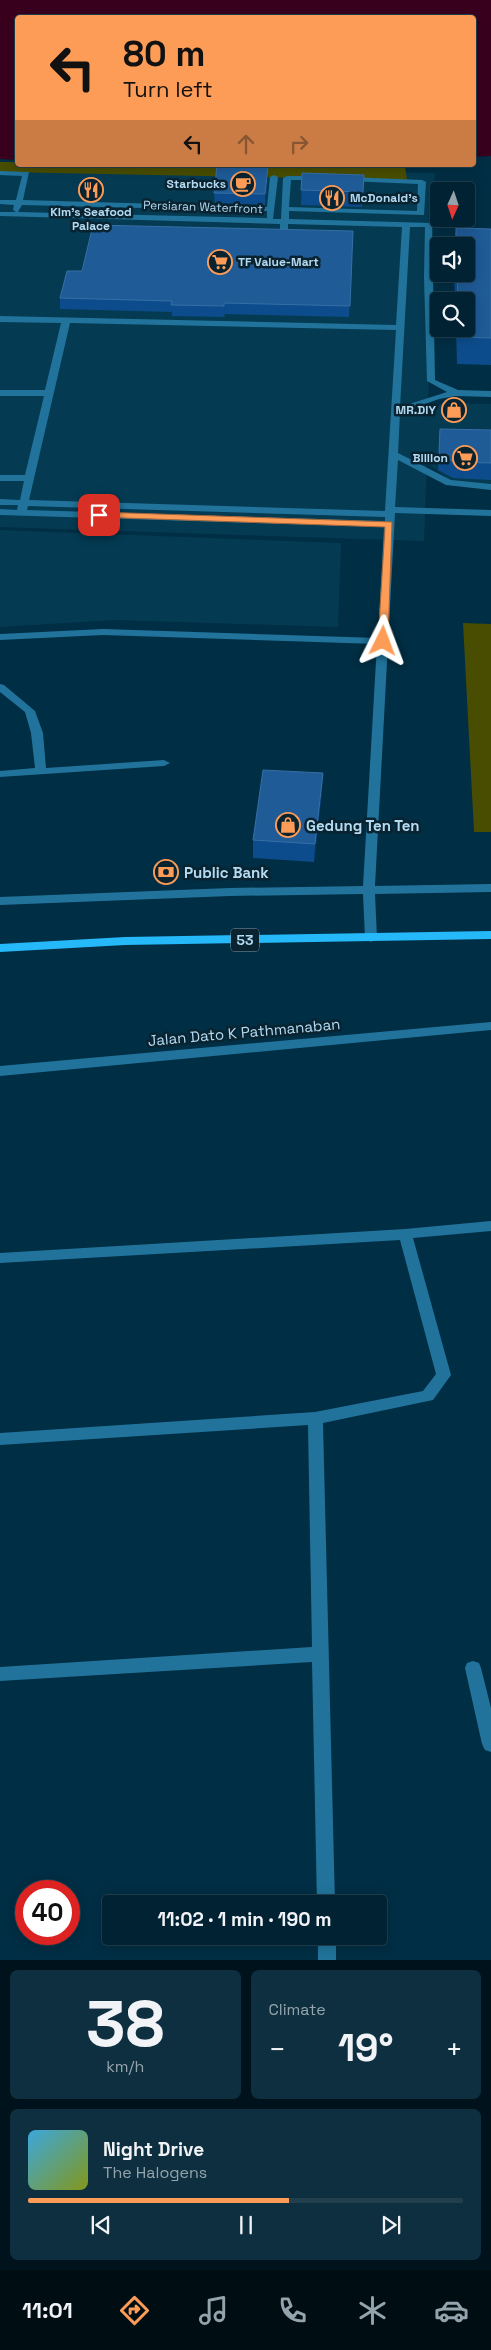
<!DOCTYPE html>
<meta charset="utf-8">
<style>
body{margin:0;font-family:"Space Grotesk",sans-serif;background:#0e2f3f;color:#f1f3f6;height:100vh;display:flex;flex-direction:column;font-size:19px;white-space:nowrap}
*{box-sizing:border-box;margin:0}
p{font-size:16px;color:#95a4ac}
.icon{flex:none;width:28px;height:28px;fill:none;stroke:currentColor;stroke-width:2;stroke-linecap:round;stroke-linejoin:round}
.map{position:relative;height:1960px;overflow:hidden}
.details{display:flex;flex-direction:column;gap:10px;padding:10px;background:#00131c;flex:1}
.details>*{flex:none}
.top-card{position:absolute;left:15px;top:15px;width:461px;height:152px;border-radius:5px;box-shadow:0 2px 12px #0003,0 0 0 1px #223f4e;background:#fd9c56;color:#111;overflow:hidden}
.needle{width:32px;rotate:183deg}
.buttons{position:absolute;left:430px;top:182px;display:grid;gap:10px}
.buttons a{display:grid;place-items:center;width:45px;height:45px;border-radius:5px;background:#023;box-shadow:0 2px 12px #0003,0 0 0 1px #223f4e;font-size:25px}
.speed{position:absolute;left:15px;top:1880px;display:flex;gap:10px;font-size:25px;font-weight:700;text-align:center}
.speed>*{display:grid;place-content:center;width:65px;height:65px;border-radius:50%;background:#023;box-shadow:0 2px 12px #0003,0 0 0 1px #223f4e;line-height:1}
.speed .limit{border:8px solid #d22;background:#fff;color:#111}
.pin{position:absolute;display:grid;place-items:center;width:42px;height:42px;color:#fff;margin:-21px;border-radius:10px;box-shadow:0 2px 8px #0006}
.me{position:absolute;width:55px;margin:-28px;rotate:3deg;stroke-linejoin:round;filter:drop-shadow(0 0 4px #0008)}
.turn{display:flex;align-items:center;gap:18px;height:105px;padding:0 25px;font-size:22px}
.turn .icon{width:65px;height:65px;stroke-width:2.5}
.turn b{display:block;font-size:35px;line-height:42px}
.lanes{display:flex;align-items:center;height:48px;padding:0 25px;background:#0003;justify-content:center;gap:25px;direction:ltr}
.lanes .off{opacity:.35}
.big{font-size:38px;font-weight:600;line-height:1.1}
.details .card{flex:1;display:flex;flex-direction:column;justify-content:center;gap:8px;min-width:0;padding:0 18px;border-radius:8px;background:#0e2f3f}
.details .dial{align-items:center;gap:0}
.dial b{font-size:65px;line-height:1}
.song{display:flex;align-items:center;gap:15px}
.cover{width:60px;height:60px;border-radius:8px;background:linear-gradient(135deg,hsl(200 70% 55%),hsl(70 70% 35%))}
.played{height:5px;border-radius:2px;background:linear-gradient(90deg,#fd9c56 60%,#223f4e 60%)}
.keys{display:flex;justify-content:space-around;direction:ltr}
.heat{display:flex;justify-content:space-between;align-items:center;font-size:28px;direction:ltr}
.details .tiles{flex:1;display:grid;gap:10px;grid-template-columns:1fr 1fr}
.card:last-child{grid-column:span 2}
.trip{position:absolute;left:102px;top:1895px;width:285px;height:50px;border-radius:5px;background:#023;box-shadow:0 2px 12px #0003,0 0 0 1px #223f4e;font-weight:600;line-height:50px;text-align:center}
.tabs{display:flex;height:80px;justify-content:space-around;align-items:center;background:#000e14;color:#95a4ac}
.tabs .icon{width:35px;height:35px}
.tabs .current{color:#fd9c56}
.tabs b{font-size:22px;color:#f1f3f6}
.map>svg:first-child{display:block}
</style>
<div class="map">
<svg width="491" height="1960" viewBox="0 0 491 1960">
<rect width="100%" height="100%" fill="#002e44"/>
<path fill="#043b53" d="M 0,164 L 435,173 L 428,409 L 444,403 L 491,404 L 491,484 L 454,483 L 428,464 L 427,458 L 424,541 L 0,527 Z
M 0,530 L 341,543 L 338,627 L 115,620 L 0,627 Z"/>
<path fill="#484d01" d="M 0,162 L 17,162 L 18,165 L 405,165 L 407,180 L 0,172 Z
M 463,623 L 491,624 L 491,832 L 474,832 Z"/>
<path fill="#39001e" d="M 0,0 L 491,0 L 491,156 L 474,157 L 474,18 L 18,18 L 17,160 L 0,159 Z"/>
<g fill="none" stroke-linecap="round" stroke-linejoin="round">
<path fill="#21739b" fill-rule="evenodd" d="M 0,171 L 29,172 L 23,200 L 267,207 L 270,177 L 274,175 L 278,177 L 273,219 L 281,219 L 283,178 L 287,176 L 318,176 L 322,178 L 318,180 L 291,180 L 289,207 L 417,211 L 418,184 L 348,181 L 344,179 L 348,177 L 422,180 L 426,182 L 424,215 L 289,211 L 289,219 L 432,223 L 435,380 L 458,390 L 491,391 L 491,397 L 456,396 L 439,399 L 400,413 L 398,453 L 451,480 L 491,484 L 491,490 L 446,485 L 398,460 L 395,507 L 491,510 L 491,516 L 395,513 L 375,886 L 491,884 L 491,892 L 375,894 L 377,938 L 371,942 L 365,938 L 363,894 L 230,896 L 0,905 L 0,897 L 230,888 L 363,886 L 377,644 L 103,635 L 0,640 L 0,634 L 103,629 L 378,638 L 384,527 L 0,515 L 0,509 L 17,510 L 18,505 L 0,505 L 0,499 L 20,500 L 24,481 L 0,481 L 0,475 L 25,475 L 44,396 L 0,396 L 0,390 L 45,390 L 61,323 L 0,322 L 0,316 L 396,325 L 402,227 L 288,224 L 288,229 L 284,231 L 280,229 L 280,224 L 0,216 L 0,212 L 16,212 L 13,210 L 14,205 L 0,204 L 0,200 L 16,200 L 22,176 L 0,175 ZM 22,205 L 267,211 L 267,218 L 18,212 ZM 410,227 L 425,227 L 424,277 L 427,381 L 447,392 L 400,407 ZM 70,323 L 396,330 L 385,511 L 29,500 ZM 28,506 L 385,517 L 385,521 L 27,510 Z
M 0,684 L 4,685 L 35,711 L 43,733 L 46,768 L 164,760 L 170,763 L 164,766 L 0,777 L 0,771 L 35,768 L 31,733 L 25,712 L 0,692 Z
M 491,1022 L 491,1030 L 0,1076 L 0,1066 Z
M 491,1221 L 491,1231 L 413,1238 L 451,1375 L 433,1400 L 323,1423 L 335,1904 L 317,1904 L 312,1662 L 0,1681 L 0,1667 L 312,1647 L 308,1425 L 0,1445 L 0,1433 L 315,1412 L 423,1391 L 436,1374 L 400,1240 L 0,1263 L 0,1253 L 405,1229 Z
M 473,1661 L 479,1663 L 481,1668 L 491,1708 L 491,1752 L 485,1750 L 482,1744 L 465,1668 L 467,1663 Z
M 318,1936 L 336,1936 L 336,1960 L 318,1960 Z"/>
<path fill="#25b9fa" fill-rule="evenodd" d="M 491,931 L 491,939 L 125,945 L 0,952 L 0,944 L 125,937 Z"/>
</g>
<path fill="#0d4c8c" d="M 302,173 L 364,175 L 362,207 L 301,205 Z
M 268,178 L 265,205 L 215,203 L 214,193 Z
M 456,228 L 491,229 L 491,365 L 457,364 L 456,329 L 466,329 L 466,301 L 455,301 L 454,274 L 466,274 L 466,246 L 454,246 Z
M 353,231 L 349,317 L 225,314 L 224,317 L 172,316 L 172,312 L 60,309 L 60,298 L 82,271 Z
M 440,429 L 491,430 L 491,480 L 453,478 L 438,470 Z
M 322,791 L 314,862 L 253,858 L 253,840 Z"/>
<path fill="#00396a" d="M 268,167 L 268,178 L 265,205 L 265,194 Z
M 323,773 L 322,791 L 314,862 L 315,844 Z"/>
<path fill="#1f5b97" stroke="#366fa5" d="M 217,166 L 268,167 L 265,194 L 214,193 Z
M 302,173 L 364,175 L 363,192 L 301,190 Z
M 93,225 L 353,231 L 350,306 L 224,303 L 224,306 L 171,305 L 172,301 L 60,298 L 67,271 L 82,271 Z
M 456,228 L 491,229 L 491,338 L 459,337 L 458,329 L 466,329 L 466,301 L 458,301 L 457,274 L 466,274 L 466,246 L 456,246 Z
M 440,429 L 491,430 L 491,463 L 454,462 L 439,453 Z
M 263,770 L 323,773 L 315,844 L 253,840 Z"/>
<path fill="#fd9c56" stroke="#a46538" d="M 99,512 L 392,522 L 388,641 L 383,644 L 378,641 L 385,527 L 96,517 L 94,515 Z"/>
<defs>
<symbol id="cafe-ring" viewBox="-11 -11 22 22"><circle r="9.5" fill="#092331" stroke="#fd9c56" stroke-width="1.5"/><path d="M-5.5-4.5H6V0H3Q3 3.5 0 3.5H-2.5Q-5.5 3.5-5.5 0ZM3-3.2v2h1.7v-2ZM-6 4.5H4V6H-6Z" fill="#fd9c56"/></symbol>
<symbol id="restaurant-ring" viewBox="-11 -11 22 22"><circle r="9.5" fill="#092331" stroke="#fd9c56" stroke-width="1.5"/><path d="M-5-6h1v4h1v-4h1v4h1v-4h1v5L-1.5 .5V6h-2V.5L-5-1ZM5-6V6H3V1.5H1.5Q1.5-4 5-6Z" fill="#fd9c56"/></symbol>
<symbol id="supermarket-ring" viewBox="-11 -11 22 22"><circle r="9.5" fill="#092331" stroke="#fd9c56" stroke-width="1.5"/><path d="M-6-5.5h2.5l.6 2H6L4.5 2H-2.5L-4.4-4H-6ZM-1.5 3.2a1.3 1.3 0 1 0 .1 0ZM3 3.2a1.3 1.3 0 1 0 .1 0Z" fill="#fd9c56"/></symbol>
<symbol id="shop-ring" viewBox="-11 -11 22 22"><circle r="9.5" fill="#092331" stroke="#fd9c56" stroke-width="1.5"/><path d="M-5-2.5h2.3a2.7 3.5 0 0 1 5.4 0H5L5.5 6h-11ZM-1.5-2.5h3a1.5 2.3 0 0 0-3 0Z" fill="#fd9c56"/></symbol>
<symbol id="bank-ring" viewBox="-11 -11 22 22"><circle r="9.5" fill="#092331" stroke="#fd9c56" stroke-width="1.5"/><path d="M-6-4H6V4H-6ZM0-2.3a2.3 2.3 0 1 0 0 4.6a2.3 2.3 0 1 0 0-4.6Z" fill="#fd9c56"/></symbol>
</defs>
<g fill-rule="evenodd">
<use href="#cafe-ring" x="229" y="170" width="28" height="28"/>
<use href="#restaurant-ring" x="77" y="176" width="28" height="28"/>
<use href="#restaurant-ring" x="318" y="184" width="28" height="28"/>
<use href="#supermarket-ring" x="206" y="248" width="28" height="28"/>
<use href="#shop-ring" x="440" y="396" width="28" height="28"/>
<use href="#supermarket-ring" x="451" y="444" width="28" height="28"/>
<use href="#shop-ring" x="274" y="811" width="28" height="28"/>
<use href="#bank-ring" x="152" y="858" width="28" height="28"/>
</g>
<g text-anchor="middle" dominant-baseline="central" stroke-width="5" stroke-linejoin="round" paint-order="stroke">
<g font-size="12" font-weight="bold" fill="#b4daf1" stroke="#092331" text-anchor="end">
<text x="226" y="184">Starbucks</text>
<text x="350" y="198" text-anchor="start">McDonald's</text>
<text x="91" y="212" text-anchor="middle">Kim's Seafood<tspan x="91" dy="14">Palace</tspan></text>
<text x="238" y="262" text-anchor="start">TF Value-Mart</text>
<text x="436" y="410">MR.DIY</text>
<text x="448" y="458">Billion</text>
</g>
<g font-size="12" fill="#b4daf1" stroke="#092331">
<text transform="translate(203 207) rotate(2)">Persiaran Waterfront</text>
</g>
<rect fill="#092331" stroke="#81a3b7" stroke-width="1" x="231" y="928.5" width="28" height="23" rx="4"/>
<g font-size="14" font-weight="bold" fill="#b4daf1">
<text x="245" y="940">53</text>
</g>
<g font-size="15" font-weight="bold" fill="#b4daf1" stroke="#092331" text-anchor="start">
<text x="306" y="825">Gedung Ten Ten</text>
<text x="184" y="872">Public Bank</text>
</g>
<g font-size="15" fill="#b4daf1" stroke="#092331">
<text transform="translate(244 1032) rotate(-5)">Jalan Dato K Pathmanaban</text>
</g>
</g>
</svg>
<div class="buttons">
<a><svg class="needle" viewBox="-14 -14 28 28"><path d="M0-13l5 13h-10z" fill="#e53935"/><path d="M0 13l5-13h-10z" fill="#95a4ac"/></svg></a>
<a><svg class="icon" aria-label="sound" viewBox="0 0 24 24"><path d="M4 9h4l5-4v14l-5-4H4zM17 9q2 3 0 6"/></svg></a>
<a><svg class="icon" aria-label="search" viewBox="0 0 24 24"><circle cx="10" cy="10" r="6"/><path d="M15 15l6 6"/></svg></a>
</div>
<div class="speed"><div class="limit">40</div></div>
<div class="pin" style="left:99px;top:515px;background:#d93025"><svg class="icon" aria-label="arrive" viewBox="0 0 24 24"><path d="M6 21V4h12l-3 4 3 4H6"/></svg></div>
<svg class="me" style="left:383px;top:641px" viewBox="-20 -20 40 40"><path d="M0-17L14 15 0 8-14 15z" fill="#fd9c56" stroke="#fff" stroke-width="4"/></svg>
<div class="trip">11:02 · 1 min · 190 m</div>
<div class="top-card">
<div class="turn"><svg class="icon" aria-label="left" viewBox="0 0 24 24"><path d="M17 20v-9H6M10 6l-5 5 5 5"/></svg><div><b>80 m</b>Turn left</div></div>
<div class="lanes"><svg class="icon" aria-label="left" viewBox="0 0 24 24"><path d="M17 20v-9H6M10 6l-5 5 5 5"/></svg><svg class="icon off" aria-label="ahead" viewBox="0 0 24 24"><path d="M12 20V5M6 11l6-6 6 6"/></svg><svg class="icon off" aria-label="right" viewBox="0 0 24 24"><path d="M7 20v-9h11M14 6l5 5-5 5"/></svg></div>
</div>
</div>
<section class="details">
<div class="tiles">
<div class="card dial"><b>38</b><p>km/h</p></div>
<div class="card"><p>Climate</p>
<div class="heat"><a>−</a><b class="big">19°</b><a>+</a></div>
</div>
<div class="card">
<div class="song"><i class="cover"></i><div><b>Night Drive</b><p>The Halogens</p></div></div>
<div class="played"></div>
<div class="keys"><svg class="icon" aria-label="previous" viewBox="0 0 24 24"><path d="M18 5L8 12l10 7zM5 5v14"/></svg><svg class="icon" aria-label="pause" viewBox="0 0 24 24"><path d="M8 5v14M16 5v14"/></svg><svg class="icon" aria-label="next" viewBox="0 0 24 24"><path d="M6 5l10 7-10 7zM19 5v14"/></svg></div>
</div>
</div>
</section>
<nav class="tabs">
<b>11:01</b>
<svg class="icon current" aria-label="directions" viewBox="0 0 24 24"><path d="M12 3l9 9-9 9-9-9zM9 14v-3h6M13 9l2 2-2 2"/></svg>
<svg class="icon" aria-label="music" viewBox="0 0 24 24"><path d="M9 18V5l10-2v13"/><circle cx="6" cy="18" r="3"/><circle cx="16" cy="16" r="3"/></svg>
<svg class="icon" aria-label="phone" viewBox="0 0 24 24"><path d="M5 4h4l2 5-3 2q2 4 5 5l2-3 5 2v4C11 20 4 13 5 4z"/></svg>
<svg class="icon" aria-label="climate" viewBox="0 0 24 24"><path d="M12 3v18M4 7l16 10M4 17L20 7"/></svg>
<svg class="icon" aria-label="car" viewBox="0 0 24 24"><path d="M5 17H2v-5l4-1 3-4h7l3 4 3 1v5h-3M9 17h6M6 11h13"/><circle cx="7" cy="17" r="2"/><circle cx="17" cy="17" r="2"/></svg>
</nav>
